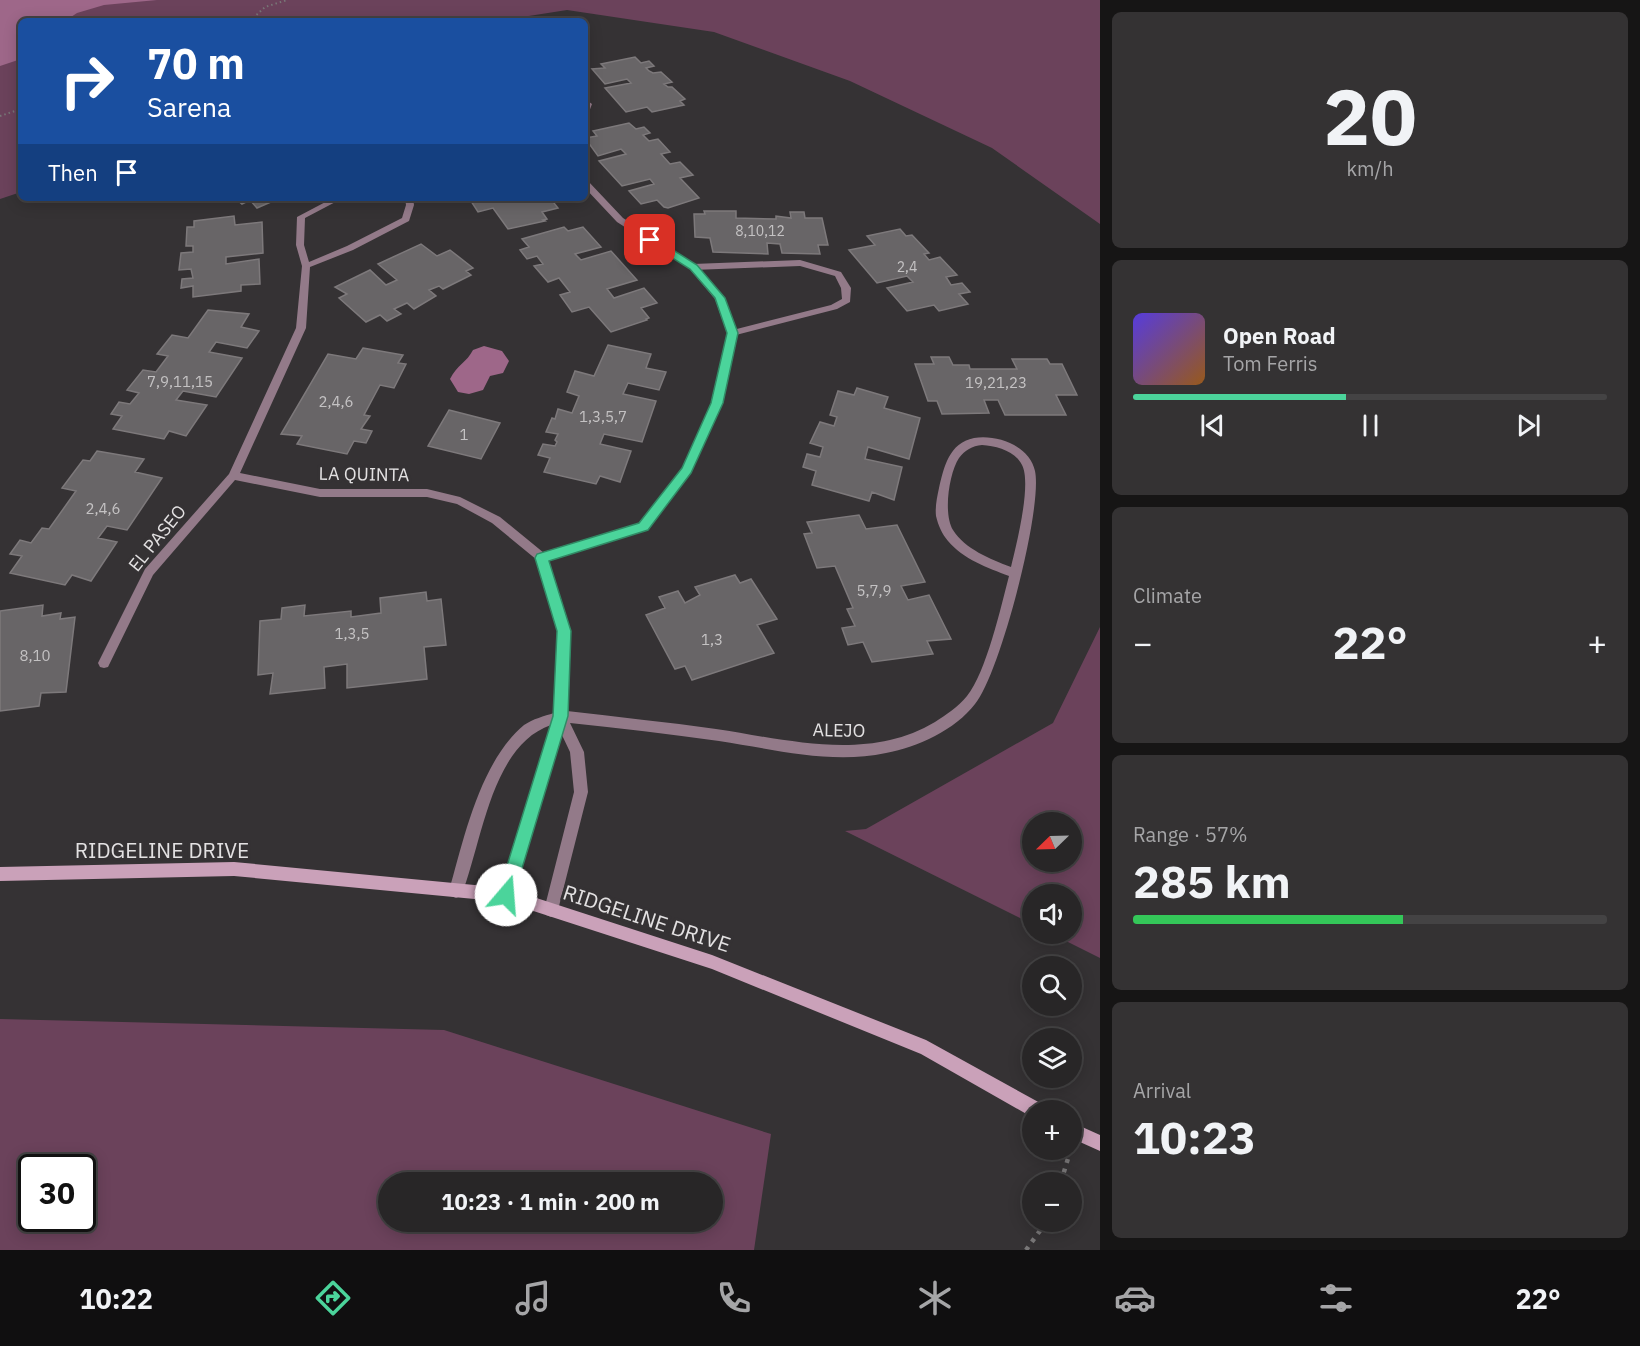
<!DOCTYPE html>
<meta charset="utf-8">
<style>
body{margin:0;font-family:"IBM Plex Sans",sans-serif;background:#343233;color:#f1f3f6;height:100vh;display:flex;flex-direction:column;font-size:22px;white-space:nowrap}
*{box-sizing:border-box;margin:0}
p{font-size:20px;color:#a5a5a7}
.icon{flex:none;width:33px;height:33px;fill:none;stroke:currentColor;stroke-width:2;stroke-linecap:round;stroke-linejoin:round}
.map{position:relative;flex:1;overflow:hidden}
.drawer{display:flex;flex-direction:column;gap:12px;padding:12px;background:#161515;width:540px}
.drawer>*{flex:none}
.guide{position:absolute;left:18px;top:18px;width:570px;height:183px;border-radius:9px;box-shadow:0 3px 15px #0003,0 0 0 2px #444344;background:#1a4fa0;color:#fff;overflow:hidden}
.needle{width:39px;rotate:247deg}
.controls{position:absolute;left:1022px;top:812px;display:grid;gap:12px}
.controls a{display:grid;place-items:center;width:60px;height:60px;border-radius:50%;background:#282627;box-shadow:0 3px 15px #0003,0 0 0 2px #444344;font-size:30px}
.speed{position:absolute;left:18px;top:1154px;display:flex;gap:12px;font-size:30px;font-weight:700;text-align:center}
.speed>*{display:grid;place-content:center;width:78px;height:78px;border-radius:50%;background:#282627;box-shadow:0 3px 15px #0003,0 0 0 2px #444344;line-height:1}
.speed .limit{border:3px solid #111;border-radius:9px;background:#fff;color:#111}
.pin{position:absolute;display:grid;place-items:center;width:51px;height:51px;color:#fff;margin:-26px;border-radius:12px;box-shadow:0 3px 9px #0006}
.me{position:absolute;width:66px;margin:-33px;rotate:18deg;stroke-linejoin:round;filter:drop-shadow(0 0 4px #0008)}
.turn{display:flex;align-items:center;gap:21px;height:126px;padding:0 30px;font-size:27px}
.turn .icon{width:78px;height:78px;stroke-width:2.5}
.turn b{display:block;font-size:42px;line-height:51px}
.then{display:flex;align-items:center;height:57px;padding:0 30px;background:#0003;gap:12px;font-size:22px}
.big{font-size:45px;font-weight:800;line-height:1.1}
.drawer .card{flex:1;display:flex;flex-direction:column;justify-content:center;gap:9px;min-width:0;padding:0 21px;border-radius:9px;background:#343233}
.drawer .dial{align-items:center;gap:0}
.dial b{font-size:78px;line-height:1}
.song{display:flex;align-items:center;gap:18px}
.cover{width:72px;height:72px;border-radius:9px;background:linear-gradient(135deg,hsl(250 70% 55%),hsl(30 70% 35%))}
.played{height:6px;border-radius:3px;background:linear-gradient(90deg,#4bd49b 45%,#444344 45%)}
.keys{display:flex;justify-content:space-around;direction:ltr}
.heat{display:flex;justify-content:space-between;align-items:center;font-size:33px;direction:ltr}
.charge{height:9px;border-radius:4px;background:linear-gradient(90deg,#34c759 57%,#444344 0)}
.trip{position:absolute;left:378px;top:1172px;width:345px;height:60px;border-radius:30px;background:#282627;box-shadow:0 3px 15px #0003,0 0 0 2px #444344;font-weight:800;line-height:60px;text-align:center}
.tab-bar{display:flex;height:96px;justify-content:space-around;align-items:center;background:#100f10;color:#a5a5a7}
.tab-bar .icon{width:42px;height:42px}
.tab-bar .active{color:#4bd49b}
.tab-bar b{font-size:27px;color:#f1f3f6}
main{display:flex;flex:1;min-height:0}
.map>svg:first-child{display:block}
</style>
<main>
<div class="map">
<svg width="1100" height="1250" viewBox="0 0 1100 1250">
<rect width="100%" height="100%" fill="#353234"/>
<path fill="#6b425b" fill-rule="evenodd" d="M 0,0 L 1100,0 L 1100,224 L 992,148 L 850,81 L 714,32 L 567,10 L 497,21 L 21,21 L 21,192 L 0,199 Z
M 1100,627 L 1100,958 L 1050,933 L 1071,933 L 1071,894 L 1032,894 L 1032,924 L 845,831 L 866,829 L 1053,723 ZM 1032,822 L 1071,822 L 1071,861 L 1032,861 Z
M 0,1019 L 444,1030 L 771,1134 L 754,1250 L 0,1250 ZM 32,1167 L 82,1167 L 82,1218 L 32,1218 ZM 388,1182 L 712,1182 L 712,1221 L 388,1221 Z"/>
<path fill="#9e6789" d="M 0,0 L 157,0 L 104,5 L 77,13 L 65,21 L 21,21 L 21,59 L 0,66 Z
M 484,346 L 502,351 L 509,361 L 503,373 L 490,376 L 483,390 L 469,394 L 458,392 L 450,379 C 457,365 467,362 473,350 Z"/>
<path fill="#686567" stroke="#7d797b" stroke-width="1.5" d="M 635,57 L 641,63 L 649,61 L 654,66 L 646,68 L 649,71 L 653,73 L 661,72 L 672,82 L 664,84 L 668,87 L 672,87 L 685,99 L 680,101 L 684,105 L 652,112 L 647,107 L 626,112 L 605,88 L 631,83 L 627,79 L 605,84 L 592,69 L 605,68 L 601,64 Z
M 629,123 L 636,129 L 644,127 L 650,133 L 643,135 L 649,141 L 658,139 L 670,152 L 661,154 L 670,164 L 680,162 L 693,175 L 680,178 L 699,198 L 668,208 L 664,207 L 657,200 L 641,204 L 629,191 L 654,184 L 650,179 L 622,186 L 599,161 L 626,154 L 621,149 L 598,156 L 585,138 L 597,136 L 593,131 Z
M 235,198 L 280,198 L 257,208 L 250,200 L 242,204 Z
M 469,198 L 518,198 L 520,201 L 550,198 L 558,208 L 542,212 L 547,219 L 543,220 L 545,221 L 508,229 L 493,208 L 478,212 Z
M 704,211 L 736,211 L 736,218 L 776,219 L 776,216 L 791,218 L 790,212 L 804,212 L 805,218 L 822,218 L 828,245 L 818,245 L 820,254 L 782,253 L 780,244 L 767,243 L 768,254 L 713,252 L 710,238 L 695,237 L 694,214 L 705,214 Z
M 234,216 L 235,225 L 262,222 L 263,253 L 226,257 L 226,264 L 259,259 L 260,284 L 241,285 L 241,291 L 193,297 L 193,286 L 181,288 L 182,279 L 193,278 L 191,269 L 179,270 L 181,253 L 193,252 L 193,246 L 186,246 L 187,227 L 194,227 L 194,221 Z
M 564,227 L 568,231 L 583,227 L 601,247 L 575,254 L 581,260 L 611,251 L 637,280 L 607,289 L 614,298 L 644,288 L 657,303 L 641,308 L 649,318 L 646,319 L 647,320 L 611,332 L 589,307 L 572,312 L 560,295 L 570,292 L 559,278 L 548,282 L 534,266 L 543,264 L 537,256 L 527,259 L 520,250 L 529,247 L 522,239 Z
M 900,229 L 906,236 L 912,235 L 929,253 L 924,254 L 929,260 L 940,257 L 957,275 L 946,277 L 951,285 L 962,283 L 970,292 L 959,294 L 968,304 L 939,311 L 934,305 L 907,311 L 887,288 L 913,282 L 907,276 L 877,283 L 849,250 L 875,245 L 867,236 Z
M 421,244 L 437,256 L 450,250 L 473,268 L 466,271 L 471,275 L 443,289 L 439,286 L 429,290 L 436,296 L 414,309 L 407,303 L 394,309 L 401,314 L 387,321 L 380,315 L 366,322 L 339,298 L 347,294 L 335,287 L 370,270 L 386,285 L 397,280 L 378,264 Z
M 208,310 L 249,314 L 241,327 L 259,331 L 247,348 L 216,342 L 209,352 L 242,358 L 216,397 L 183,391 L 176,400 L 207,405 L 186,436 L 169,431 L 164,439 L 113,429 L 122,416 L 111,414 L 119,402 L 130,404 L 139,393 L 127,390 L 143,370 L 156,372 L 168,356 L 157,354 L 172,335 L 188,338 Z
M 608,345 L 651,354 L 646,368 L 666,372 L 659,390 L 628,383 L 623,394 L 656,401 L 642,442 L 604,434 L 600,444 L 631,451 L 620,482 L 600,476 L 596,484 L 544,472 L 550,458 L 538,455 L 543,444 L 555,446 L 557,442 L 555,440 L 558,434 L 546,432 L 552,418 L 555,419 L 558,409 L 572,413 L 579,396 L 567,392 L 575,371 L 594,376 Z
M 363,348 L 403,355 L 398,363 L 406,364 L 394,388 L 380,385 L 364,415 L 370,416 L 361,429 L 372,431 L 366,443 L 354,441 L 347,454 L 297,444 L 302,436 L 281,434 L 328,354 L 356,359 Z
M 931,357 L 949,357 L 953,365 L 969,365 L 970,369 L 1017,369 L 1012,359 L 1047,359 L 1050,364 L 1062,364 L 1077,395 L 1056,395 L 1066,415 L 1005,415 L 998,400 L 984,400 L 989,413 L 942,414 L 937,401 L 928,401 L 915,364 L 934,364 Z
M 857,388 L 888,397 L 884,408 L 920,418 L 909,459 L 868,447 L 865,459 L 902,467 L 894,500 L 872,492 L 869,501 L 812,485 L 816,471 L 803,467 L 807,454 L 820,457 L 823,447 L 810,443 L 820,422 L 834,426 L 837,417 L 830,415 L 838,391 L 854,395 Z
M 449,410 L 500,423 L 481,459 L 428,446 Z
M 97,451 L 144,459 L 135,472 L 162,478 L 127,530 L 107,526 L 98,538 L 117,542 L 91,581 L 72,575 L 65,585 L 10,573 L 22,556 L 10,554 L 20,540 L 31,543 L 42,528 L 49,529 L 76,491 L 62,488 L 83,460 L 90,461 Z
M 859,515 L 866,529 L 897,525 L 925,582 L 901,586 L 908,600 L 929,595 L 951,639 L 927,641 L 933,654 L 872,662 L 863,642 L 848,645 L 842,628 L 855,626 L 847,609 L 853,608 L 835,566 L 817,568 L 804,534 L 812,533 L 807,522 Z
M 735,575 L 740,583 L 751,579 L 777,619 L 757,625 L 774,653 L 692,680 L 685,666 L 675,669 L 646,615 L 665,608 L 659,597 L 678,591 L 685,603 L 700,595 L 695,587 Z
M 426,592 L 427,601 L 441,599 L 446,645 L 424,647 L 427,679 L 347,688 L 347,664 L 324,667 L 325,688 L 270,694 L 273,673 L 258,675 L 260,621 L 281,619 L 282,608 L 305,605 L 304,616 L 351,611 L 351,617 L 381,613 L 380,598 Z
M 43,605 L 42,616 L 61,613 L 60,619 L 75,617 L 66,692 L 41,693 L 39,706 L 0,711 L 0,611 Z"/>
<g fill="none" stroke-linecap="round" stroke-linejoin="round">
<path stroke="#787677" stroke-width="2" stroke-dasharray="1.5 3" stroke-linecap="butt" d="M 250,21 L 265,7 L 287,0
M 0,116 L 21,109"/>
<path stroke="#787677" stroke-width="4.5" stroke-dasharray="4 6" stroke-linecap="butt" d="M 1061,1182 L 1069,1155
M 1026,1250 L 1047,1221"/>
<path fill="#937a89" fill-rule="evenodd" d="M 800,260 L 841,272 L 851,288 L 850,302 L 837,309 L 732,336 L 727,333 L 729,331 L 831,305 L 842,299 L 841,288 L 835,276 L 800,266 L 693,270 L 689,267 L 693,264 Z"/>
<path fill="#937a89" fill-rule="evenodd" d="M 585,99 L 592,104 L 589,112 L 585,114 Z
M 585,181 L 588,181 L 623,218 L 696,265 L 724,298 L 737,333 L 722,403 L 692,470 L 647,530 L 548,560 L 570,631 L 567,711 C 617,717 667,722 716,729 C 789,740 868,762 935,722 C 946,715 958,707 967,696 C 986,673 1001,607 1009,576 C 988,568 963,559 948,541 C 942,534 938,525 936,516 C 935,507 937,497 939,488 C 944,467 949,443 974,438 C 997,434 1030,446 1035,471 C 1043,508 1000,674 975,704 C 955,730 918,747 886,753 C 831,765 773,749 719,741 C 669,734 619,728 570,723 L 584,752 L 588,792 L 558,910 L 556,915 L 551,917 L 546,915 L 544,910 L 574,792 L 570,752 L 561,733 L 513,895 L 511,900 L 506,902 L 501,900 L 499,895 L 551,725 C 490,746 482,845 461,896 L 456,898 L 451,896 L 449,891 C 464,838 480,762 524,725 C 533,719 544,716 554,713 L 558,631 L 537,560 L 492,523 L 457,504 L 427,497 L 320,497 L 235,480 L 153,575 L 108,667 L 104,668 L 100,667 L 98,663 L 145,569 L 229,474 L 296,328 L 302,266 L 296,245 L 297,217 L 333,198 L 343,198 L 305,218 L 304,245 L 309,262 L 347,246 L 402,218 L 406,205 L 405,198 L 413,198 L 414,205 L 409,221 L 353,250 L 310,267 L 306,328 L 240,473 L 320,489 L 427,489 L 460,497 L 500,517 L 544,553 L 639,524 L 682,468 L 712,403 L 727,333 L 715,299 L 690,269 L 617,222 L 585,188 ZM 982,445 C 997,446 1015,451 1022,465 C 1032,484 1016,546 1011,567 C 990,559 965,549 953,530 C 943,514 949,473 959,458 C 965,450 972,446 982,445 Z"/>
<path fill="#caa1b9" fill-rule="evenodd" d="M 234,862 L 506,888 L 712,955 L 926,1040 L 1042,1104 L 1044,1110 L 1032,1110 L 1032,1116 L 1030,1116 L 921,1054 L 712,969 L 506,902 L 234,876 L 0,881 L 0,867 Z
M 1071,1122 L 1100,1135 L 1100,1151 L 1071,1138 Z"/>
</g>
<path fill="#4bd49b" stroke="#318a65" stroke-width="1.5" d="M 647,238 L 654,238 L 697,265 L 725,298 L 738,333 L 723,403 L 691,473 L 648,530 L 549,561 L 571,631 L 568,716 L 514,895 L 512,901 L 506,903 L 500,901 L 498,895 L 553,716 L 557,631 L 535,558 L 537,554 L 639,523 L 682,468 L 711,403 L 727,333 L 715,298 L 690,269 L 647,242 Z"/>
<g text-anchor="middle" dominant-baseline="central" stroke-width="6" stroke-linejoin="round" paint-order="stroke">
<g font-size="14" fill="#c4c2c3">
<text x="760" y="231">8,10,12</text>
<text x="907" y="267">2,4</text>
</g>
<g font-size="15" fill="#c4c2c3">
<text x="180" y="381">7,9,11,15</text>
<text x="996" y="382">19,21,23</text>
<text x="336" y="401">2,4,6</text>
<text x="603" y="416">1,3,5,7</text>
<text x="464" y="434">1</text>
<text x="103" y="508">2,4,6</text>
<text x="874" y="590">5,7,9</text>
<text x="352" y="633">1,3,5</text>
<text x="712" y="639">1,3</text>
<text x="35" y="655">8,10</text>
</g>
<g font-size="18" fill="#e3e1e2" stroke="#353234">
<text transform="translate(364 474) rotate(1)">LA QUINTA</text>
<text transform="translate(157 538) rotate(-51)">EL PASEO</text>
<text transform="translate(839 730) rotate(1)">ALEJO</text>
</g>
<g font-size="21" fill="#e3e1e2" stroke="#353234">
<text x="162" y="850">RIDGELINE DRIVE</text>
<text transform="translate(647 918) rotate(18)">RIDGELINE DRIVE</text>
</g>
</g>
</svg>
<div class="controls">
<a><svg class="needle" viewBox="-14 -14 28 28"><path d="M0-13l5 13h-10z" fill="#e53935"/><path d="M0 13l5-13h-10z" fill="#a5a5a7"/></svg></a>
<a><svg class="icon" aria-label="sound" viewBox="0 0 24 24"><path d="M4 9h4l5-4v14l-5-4H4zM17 9q2 3 0 6"/></svg></a>
<a><svg class="icon" aria-label="search" viewBox="0 0 24 24"><circle cx="10" cy="10" r="6"/><path d="M15 15l6 6"/></svg></a>
<a><svg class="icon" aria-label="layers" viewBox="0 0 24 24"><path d="M12 4l9 5-9 5-9-5zM3 14l9 5 9-5"/></svg></a>
<a>+</a>
<a>−</a>
</div>
<div class="speed"><div class="limit">30</div></div>
<div class="pin" style="left:650px;top:240px;background:#d93025"><svg class="icon" aria-label="arrive" viewBox="0 0 24 24"><path d="M6 21V4h12l-3 4 3 4H6"/></svg></div>
<svg class="me" style="left:506px;top:895px" viewBox="-20 -20 40 40"><circle r="19" fill="#fff"/><path d="M0-13L10 11 0 6-10 11z" fill="#4bd49b"/></svg>
<div class="trip">10:23 · 1 min · 200 m</div>
<div class="guide">
<div class="turn"><svg class="icon" aria-label="right" viewBox="0 0 24 24"><path d="M7 20v-9h11M14 6l5 5-5 5"/></svg><div><b>70 m</b>Sarena</div></div>
<div class="then">Then<svg class="icon" aria-label="arrive" viewBox="0 0 24 24"><path d="M6 21V4h12l-3 4 3 4H6"/></svg></div>
</div>
</div>
<section class="drawer">
<div class="card dial"><b>20</b><p>km/h</p></div>
<div class="card">
<div class="song"><i class="cover"></i><div><b>Open Road</b><p>Tom Ferris</p></div></div>
<div class="played"></div>
<div class="keys"><svg class="icon" aria-label="previous" viewBox="0 0 24 24"><path d="M18 5L8 12l10 7zM5 5v14"/></svg><svg class="icon" aria-label="pause" viewBox="0 0 24 24"><path d="M8 5v14M16 5v14"/></svg><svg class="icon" aria-label="next" viewBox="0 0 24 24"><path d="M6 5l10 7-10 7zM19 5v14"/></svg></div>
</div>
<div class="card"><p>Climate</p>
<div class="heat"><a>−</a><b class="big">22°</b><a>+</a></div>
</div>
<div class="card"><p>Range · 57%</p><b class="big">285 km</b><div class="charge"></div></div>
<div class="card"><p>Arrival</p><b class="big">10:23</b></div>
</section>
</main>
<nav class="tab-bar">
<b>10:22</b>
<svg class="icon active" aria-label="directions" viewBox="0 0 24 24"><path d="M12 3l9 9-9 9-9-9zM9 14v-3h6M13 9l2 2-2 2"/></svg>
<svg class="icon" aria-label="music" viewBox="0 0 24 24"><path d="M9 18V5l10-2v13"/><circle cx="6" cy="18" r="3"/><circle cx="16" cy="16" r="3"/></svg>
<svg class="icon" aria-label="phone" viewBox="0 0 24 24"><path d="M5 4h4l2 5-3 2q2 4 5 5l2-3 5 2v4C11 20 4 13 5 4z"/></svg>
<svg class="icon" aria-label="climate" viewBox="0 0 24 24"><path d="M12 3v18M4 7l16 10M4 17L20 7"/></svg>
<svg class="icon" aria-label="car" viewBox="0 0 24 24"><path d="M5 17H2v-5l4-1 3-4h7l3 4 3 1v5h-3M9 17h6M6 11h13"/><circle cx="7" cy="17" r="2"/><circle cx="17" cy="17" r="2"/></svg>
<svg class="icon" aria-label="filters" viewBox="0 0 24 24"><path d="M4 7h16M4 17h16"/><circle cx="9" cy="7" r="2"/><circle cx="15" cy="17" r="2"/></svg>
<b>22°</b>
</nav>
